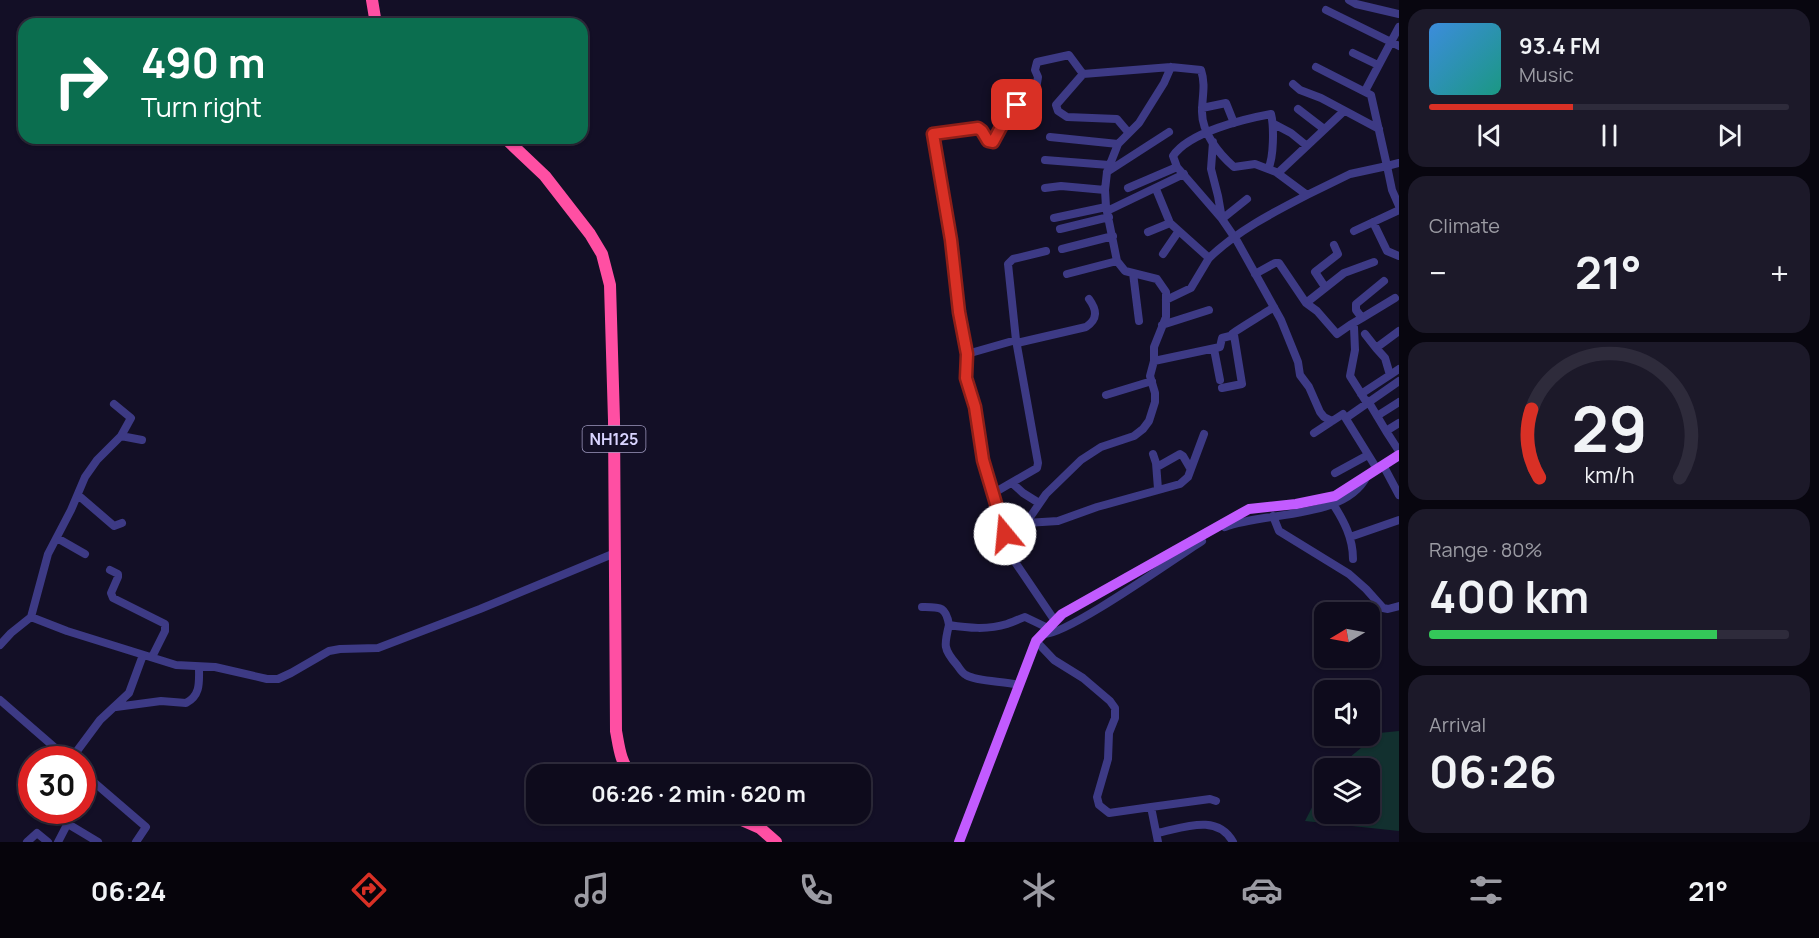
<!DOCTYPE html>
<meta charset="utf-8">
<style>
body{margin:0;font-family:Manrope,sans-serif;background:#1c1929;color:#f1f3f6;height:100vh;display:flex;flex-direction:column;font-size:22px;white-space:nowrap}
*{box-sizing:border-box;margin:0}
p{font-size:20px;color:#9b9ba3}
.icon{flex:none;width:33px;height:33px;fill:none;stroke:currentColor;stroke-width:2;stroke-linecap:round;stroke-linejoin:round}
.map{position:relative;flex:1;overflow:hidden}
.panel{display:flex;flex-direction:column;gap:9px;padding:9px;background:#08060f;width:420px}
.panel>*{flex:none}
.hud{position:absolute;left:18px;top:18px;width:570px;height:126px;border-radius:18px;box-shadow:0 2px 4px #0004,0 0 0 2px #2e2b3b;background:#0b6e4f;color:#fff;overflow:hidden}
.needle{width:39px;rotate:260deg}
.tools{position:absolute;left:1314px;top:602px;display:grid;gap:12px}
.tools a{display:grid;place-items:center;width:66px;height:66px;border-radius:12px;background:#0e0b1c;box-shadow:0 2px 4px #0004,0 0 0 2px #2e2b3b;font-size:30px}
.speed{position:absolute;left:18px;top:746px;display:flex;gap:12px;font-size:30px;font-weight:700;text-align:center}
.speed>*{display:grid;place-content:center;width:78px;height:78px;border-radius:50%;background:#0e0b1c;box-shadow:0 2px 4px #0004,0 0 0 2px #2e2b3b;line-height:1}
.speed .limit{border:9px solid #d22;background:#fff;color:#111}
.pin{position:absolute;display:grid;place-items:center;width:51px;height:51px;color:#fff;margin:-26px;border-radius:12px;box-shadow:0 3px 9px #0006}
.me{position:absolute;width:66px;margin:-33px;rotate:343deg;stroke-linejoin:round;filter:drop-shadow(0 0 4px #0008)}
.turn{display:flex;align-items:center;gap:21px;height:126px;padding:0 24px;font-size:27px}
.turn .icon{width:78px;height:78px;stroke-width:2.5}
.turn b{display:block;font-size:42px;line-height:51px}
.big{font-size:45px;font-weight:700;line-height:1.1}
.panel .card{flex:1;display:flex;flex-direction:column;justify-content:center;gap:9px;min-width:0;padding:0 21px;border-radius:18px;background:#1c1929}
.panel .dial{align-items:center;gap:0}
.dial svg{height:156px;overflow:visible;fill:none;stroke:#2e2b3b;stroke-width:7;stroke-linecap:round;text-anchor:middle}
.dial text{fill:#f1f3f6;stroke:none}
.song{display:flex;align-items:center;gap:18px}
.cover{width:72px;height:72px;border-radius:9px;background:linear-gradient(135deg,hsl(210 70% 55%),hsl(170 70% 35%))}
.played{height:6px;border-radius:3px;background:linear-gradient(90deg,#d93025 40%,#2e2b3b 40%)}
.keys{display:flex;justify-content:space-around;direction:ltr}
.heat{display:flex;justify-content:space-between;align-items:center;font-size:33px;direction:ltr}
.charge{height:9px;border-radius:4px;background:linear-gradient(90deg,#34c759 80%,#2e2b3b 0)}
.trip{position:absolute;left:526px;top:764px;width:345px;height:60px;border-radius:18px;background:#0e0b1c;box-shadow:0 2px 4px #0004,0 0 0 2px #2e2b3b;font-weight:700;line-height:60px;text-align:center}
.tabs{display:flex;height:96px;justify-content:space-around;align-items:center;background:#06040b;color:#9b9ba3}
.tabs .icon{width:42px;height:42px}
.tabs .current{color:#d93025}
.tabs b{font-size:27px;color:#f1f3f6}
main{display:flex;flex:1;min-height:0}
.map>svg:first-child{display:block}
</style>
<main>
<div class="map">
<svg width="1399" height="842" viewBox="0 0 1399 842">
<rect width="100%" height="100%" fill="#130f26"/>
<path fill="#12302f" d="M 1399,731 L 1399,831 L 1305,821 L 1324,784 L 1324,813 L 1370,813 L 1370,768 L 1337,768 L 1379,733 Z"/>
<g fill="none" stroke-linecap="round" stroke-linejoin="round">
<path stroke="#3d3a85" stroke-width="8" d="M 1349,0 L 1356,4 L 1399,14
M 1326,10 L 1399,46
M 1353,53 L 1378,65
M 1316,67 L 1371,95 L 1387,166 L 1399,163
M 1293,84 L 1300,90 L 1321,98 L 1379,129
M 1365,91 L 1399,27
M 1202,108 L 1226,103 L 1234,123
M 1298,109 L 1324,129
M 1274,124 L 1291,133 L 1307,146
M 1128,132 L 1117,119 L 1067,117 L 1058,111 L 1056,105 L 1083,74 L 1171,67 L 1201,70 C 1206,85 1202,97 1202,112 C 1202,133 1219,154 1234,167 L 1255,164 L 1276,172 L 1307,195 L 1350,174 L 1387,166 L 1392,190 L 1399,206
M 1050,137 L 1118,144
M 1213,142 L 1211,169 L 1218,196 L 1222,219 L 1237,241 L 1281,320 L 1298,362 L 1300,375 L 1309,387 L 1320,412 L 1324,417 L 1332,421
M 1045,160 L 1109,165
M 1107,172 L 1169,132
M 1278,173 L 1344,111
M 1045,188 L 1061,186 L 1105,190
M 1128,188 L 1177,167
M 1156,189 L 1170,223
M 1247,199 L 1222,219 L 1177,167 L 1173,156 C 1189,132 1244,119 1271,114 C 1274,126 1274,158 1268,169
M 1107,211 L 1184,174
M 1054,218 L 1106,207
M 1373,222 L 1387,251 L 1399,256
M 1060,229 L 1109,217
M 1354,231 L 1399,210
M 1148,232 L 1170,223 L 1209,258 L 1191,288 L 1166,300
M 1062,249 L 1113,236
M 1163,254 L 1178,232
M 1209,258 C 1237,231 1272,213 1307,195
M 1067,274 L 1117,261
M 1255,274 L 1275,263 L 1279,263 L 1306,303 L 1317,311 L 1337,334 L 1350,325 L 1354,327 L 1355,350 L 1350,376 L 1367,403
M 1325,287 L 1315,272 L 1338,254 L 1334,245
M 1306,303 L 1344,273 L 1374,262
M 1362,318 L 1395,298
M 1139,321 L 1133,273 L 1125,271 L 1117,261 L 1106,207 L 1105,190 L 1107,172 L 1118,144 L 1139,123 L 1164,83 L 1171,67
M 1162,325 L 1209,310
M 1350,325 L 1362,318 L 1356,310 L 1356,304 L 1384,281
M 1232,334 C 1235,331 1267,312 1274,307
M 1365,334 L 1376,348
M 1016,340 L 1008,264 L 1013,259 L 1046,251
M 1017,343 L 1086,327 C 1098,319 1097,310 1089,299
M 1214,349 L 1220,380
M 967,354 L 1016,340 L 1038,463 L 1037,468 L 992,494
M 1154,361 L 1220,347 L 1222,338 L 1234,335 L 1242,384 L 1222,388
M 1390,375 L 1399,369
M 1361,394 L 1390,375 L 1385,358 L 1376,348 L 1399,331
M 1106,395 L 1152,381
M 1368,401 L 1386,431
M 114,404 L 131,418 L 121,436
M 1377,416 L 1399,402
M 1346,418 L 1399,381
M 1399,423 L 1386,431 L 1399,451
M 1314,433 L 1343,414 L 1377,469
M 1153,454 L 1156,463 L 1158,489
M 1383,465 L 1399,495
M 1157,467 L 1180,454 L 1183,456 L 1190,468
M 1335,473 L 1368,455
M 1012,483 L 1023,493 L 1039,503
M 78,495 L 114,526 L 122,523
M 1333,504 C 1344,521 1353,538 1353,559
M 1273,516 L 1279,531 L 1349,574 L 1366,589 L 1383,608 L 1388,609 L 1399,606
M 1026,523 L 1058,521 L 1097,507 L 1180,484 L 1188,477 L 1204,434
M 1225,527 C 1266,511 1345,520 1367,476
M 1005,534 L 1026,523 L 1046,494 L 1081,460 L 1101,447 L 1134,436 L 1143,429 L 1149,421 L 1155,402 L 1155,393 L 1150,376 L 1154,361 L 1154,347 L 1166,317 L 1166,292 L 1157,279 L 1133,273
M 1350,537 L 1399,520
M 57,538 L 85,554
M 110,570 L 118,574 L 118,577 L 111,593 L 113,598 L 165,624 L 165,631 L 152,657
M 922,607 C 940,607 946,606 949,625 C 968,628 988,630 1007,624 C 1013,622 1019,619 1025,617 L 1048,628
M 31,617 L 48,554 L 71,510 L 85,477 L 97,460 L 121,436 L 142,440
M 1055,621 L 1015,562 L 983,460 L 975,407 L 966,378 L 967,354 L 959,312 L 951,240 L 933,134 L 978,128 L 983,131 L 988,141 L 993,142 L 1007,116 L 1027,97 L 1037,83 L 1038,77 L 1035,70 L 1037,62 L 1069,55 L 1083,74
M 949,625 C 944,645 943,649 957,665 C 960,669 962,673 966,675 C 978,682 1004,681 1018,685
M 1043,634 C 1063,638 1178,556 1202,541
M 1036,641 L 1054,660 L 1083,678 L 1110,701 L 1115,708 L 1115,718 L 1109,733 L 1108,759 L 1097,797 L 1099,805 L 1109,813 L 1151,807 L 1158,842
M 0,645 L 11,633 L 31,617 L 67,631 L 176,665 L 215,667 L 267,679 L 278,679 L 291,673 L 329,651 L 340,649 L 378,648 L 480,609 L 615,553
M 0,700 L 68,759
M 116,707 L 161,701 L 186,703 C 201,695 199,682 199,667
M 71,759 L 100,720 L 129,693 L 143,655
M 82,772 L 146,827 L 136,842
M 1151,807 L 1210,799 L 1216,801
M 68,824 L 98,842
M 1157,833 C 1183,828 1217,813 1233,842
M 27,842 L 37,833 L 48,842
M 58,842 L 71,817"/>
<path stroke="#c25bff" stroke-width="10" d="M 959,842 L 1036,641 L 1062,614 L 1249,509 L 1296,504 L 1335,496 L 1399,455"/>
<path stroke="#ff4fa3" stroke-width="12" d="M 372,0 L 376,24
M 505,138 L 545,176 L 590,234 L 602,254 L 610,285 L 614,420 L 616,731 C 619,746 620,762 631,774
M 726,813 L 760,828 L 776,842"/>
</g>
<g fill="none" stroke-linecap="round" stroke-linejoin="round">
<defs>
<path id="route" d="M 1005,534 L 983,460 L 975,407 L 966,378 L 967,354 L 959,312 L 951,240 L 933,134 L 978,128 L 982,131 L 988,141 L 993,142 L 1007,116 L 1017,105"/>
</defs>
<use href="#route" stroke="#8d1f18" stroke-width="15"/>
<use href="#route" stroke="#d93025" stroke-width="10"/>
</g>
<g text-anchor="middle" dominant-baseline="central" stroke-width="6" stroke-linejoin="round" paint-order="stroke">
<rect fill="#130f26" stroke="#9e99be" stroke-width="1.5" x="582.5" y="426" width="63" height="26" rx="4.5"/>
<g font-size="16" font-weight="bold" fill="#d9d4ff">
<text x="614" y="439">NH125</text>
</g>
</g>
</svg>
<div class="tools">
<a><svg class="needle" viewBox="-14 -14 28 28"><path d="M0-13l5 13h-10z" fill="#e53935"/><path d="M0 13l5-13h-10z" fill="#9b9ba3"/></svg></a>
<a><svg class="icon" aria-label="sound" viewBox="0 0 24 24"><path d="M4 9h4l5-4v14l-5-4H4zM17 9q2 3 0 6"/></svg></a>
<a><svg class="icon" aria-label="layers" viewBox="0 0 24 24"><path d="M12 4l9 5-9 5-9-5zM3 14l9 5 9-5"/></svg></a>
</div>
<div class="speed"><div class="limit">30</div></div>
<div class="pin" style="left:1017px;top:105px;background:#d93025"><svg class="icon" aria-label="arrive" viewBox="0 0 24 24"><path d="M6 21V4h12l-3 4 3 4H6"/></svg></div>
<svg class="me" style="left:1005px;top:534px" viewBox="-20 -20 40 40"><circle r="19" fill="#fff"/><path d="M0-13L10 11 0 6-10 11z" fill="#d93025"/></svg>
<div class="trip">06:26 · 2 min · 620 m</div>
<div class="hud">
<div class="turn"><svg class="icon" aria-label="right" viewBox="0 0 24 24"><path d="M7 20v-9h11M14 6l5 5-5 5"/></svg><div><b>490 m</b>Turn right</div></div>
</div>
</div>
<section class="panel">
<div class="card">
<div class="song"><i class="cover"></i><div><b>93.4 FM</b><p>Music</p></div></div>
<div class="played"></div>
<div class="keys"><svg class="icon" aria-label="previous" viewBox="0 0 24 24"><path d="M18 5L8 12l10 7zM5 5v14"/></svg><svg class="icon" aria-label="pause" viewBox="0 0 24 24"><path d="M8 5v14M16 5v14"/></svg><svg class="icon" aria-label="next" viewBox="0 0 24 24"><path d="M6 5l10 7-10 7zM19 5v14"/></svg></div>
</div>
<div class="card"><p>Climate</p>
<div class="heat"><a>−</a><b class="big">21°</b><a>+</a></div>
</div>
<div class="card dial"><svg viewBox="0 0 100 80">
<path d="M14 69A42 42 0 1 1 86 69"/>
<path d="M14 69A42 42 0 0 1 10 34" stroke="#d93025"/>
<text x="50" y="56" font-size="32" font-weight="700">29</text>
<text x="50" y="72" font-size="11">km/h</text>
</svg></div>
<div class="card"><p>Range · 80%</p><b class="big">400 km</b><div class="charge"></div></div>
<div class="card"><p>Arrival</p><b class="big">06:26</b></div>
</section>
</main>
<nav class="tabs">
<b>06:24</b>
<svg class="icon current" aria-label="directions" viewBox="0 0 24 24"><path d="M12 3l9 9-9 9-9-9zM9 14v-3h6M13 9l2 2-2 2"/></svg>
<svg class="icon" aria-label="music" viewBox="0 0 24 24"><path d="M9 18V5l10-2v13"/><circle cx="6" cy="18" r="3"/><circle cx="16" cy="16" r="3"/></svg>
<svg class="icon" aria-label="phone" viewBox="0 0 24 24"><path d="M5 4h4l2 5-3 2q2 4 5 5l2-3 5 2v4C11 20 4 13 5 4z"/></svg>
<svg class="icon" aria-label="climate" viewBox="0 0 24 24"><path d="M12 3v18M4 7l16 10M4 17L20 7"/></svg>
<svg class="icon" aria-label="car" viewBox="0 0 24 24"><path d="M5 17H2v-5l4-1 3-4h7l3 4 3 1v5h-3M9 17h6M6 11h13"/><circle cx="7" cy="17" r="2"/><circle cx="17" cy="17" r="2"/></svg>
<svg class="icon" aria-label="filters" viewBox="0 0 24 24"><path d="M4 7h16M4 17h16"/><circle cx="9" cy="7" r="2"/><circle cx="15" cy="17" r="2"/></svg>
<b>21°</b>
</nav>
